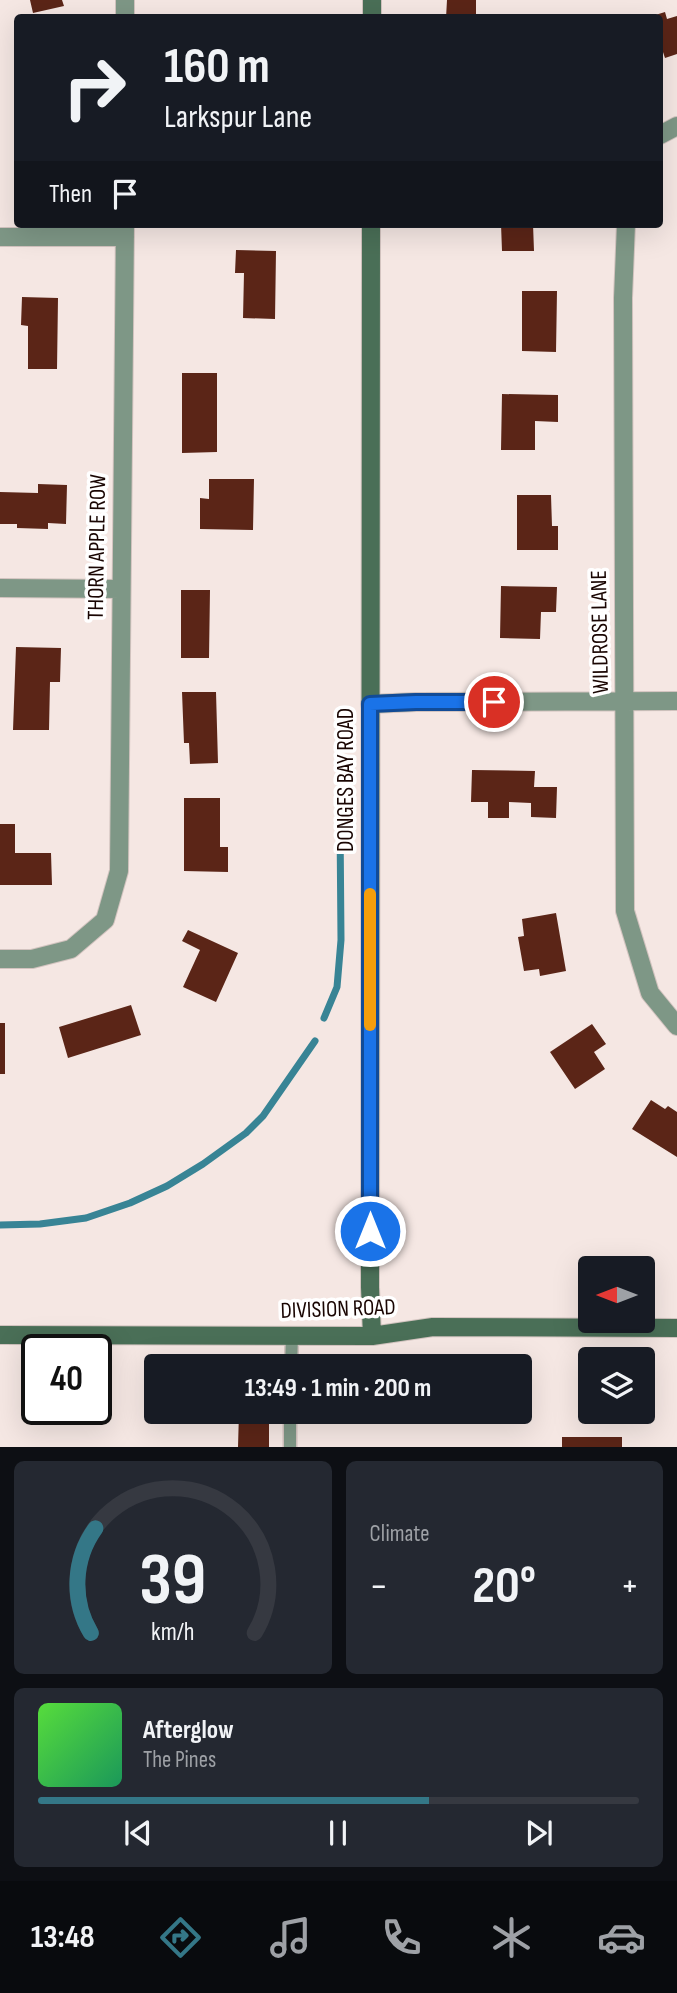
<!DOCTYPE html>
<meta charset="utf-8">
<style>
body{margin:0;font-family:"Sofia Sans Condensed",sans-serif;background:#242831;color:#f1f3f6;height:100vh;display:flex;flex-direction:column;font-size:26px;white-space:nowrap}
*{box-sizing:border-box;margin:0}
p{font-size:23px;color:#9ea1a6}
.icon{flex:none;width:38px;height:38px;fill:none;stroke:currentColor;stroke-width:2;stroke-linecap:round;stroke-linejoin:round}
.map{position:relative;height:1447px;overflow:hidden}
.details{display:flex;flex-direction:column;gap:14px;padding:14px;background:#0d0f14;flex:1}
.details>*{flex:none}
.top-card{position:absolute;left:14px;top:14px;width:649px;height:214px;border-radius:7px;box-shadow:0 7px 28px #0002;background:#171b24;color:#f1f3f6;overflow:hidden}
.needle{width:46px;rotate:270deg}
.buttons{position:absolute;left:578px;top:1256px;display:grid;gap:14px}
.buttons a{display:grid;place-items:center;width:77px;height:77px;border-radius:7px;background:#171b24;box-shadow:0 7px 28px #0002;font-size:35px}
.speed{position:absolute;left:21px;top:1334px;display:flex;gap:14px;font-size:35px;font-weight:700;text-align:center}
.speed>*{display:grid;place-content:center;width:91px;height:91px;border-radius:50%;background:#171b24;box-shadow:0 7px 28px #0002;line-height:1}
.speed .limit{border:4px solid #111;border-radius:10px;background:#fff;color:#111}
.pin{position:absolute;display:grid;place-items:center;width:60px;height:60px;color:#fff;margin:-30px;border:4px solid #fff;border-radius:50%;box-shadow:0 2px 7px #0007}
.me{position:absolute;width:77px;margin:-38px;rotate:0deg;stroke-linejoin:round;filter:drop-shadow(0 0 5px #0008)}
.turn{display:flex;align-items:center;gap:24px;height:147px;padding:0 35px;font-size:32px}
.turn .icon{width:91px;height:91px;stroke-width:2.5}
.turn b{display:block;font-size:49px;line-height:60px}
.then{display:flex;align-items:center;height:66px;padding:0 35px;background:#0003;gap:14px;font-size:26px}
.big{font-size:52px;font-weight:700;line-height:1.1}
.details .tile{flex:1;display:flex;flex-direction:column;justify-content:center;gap:10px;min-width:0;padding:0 24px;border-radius:10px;background:#242831}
.details .dial{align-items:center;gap:0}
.dial svg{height:182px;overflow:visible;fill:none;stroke:#363941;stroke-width:7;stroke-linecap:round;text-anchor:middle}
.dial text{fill:#f1f3f6;stroke:none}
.song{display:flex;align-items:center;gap:21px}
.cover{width:84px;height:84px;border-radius:10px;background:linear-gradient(135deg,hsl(110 70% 55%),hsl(150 70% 35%))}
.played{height:7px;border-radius:4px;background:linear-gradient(90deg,#347787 65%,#363941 65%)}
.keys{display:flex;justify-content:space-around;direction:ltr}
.heat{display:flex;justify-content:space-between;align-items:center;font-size:38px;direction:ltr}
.details .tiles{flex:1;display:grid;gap:14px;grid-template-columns:1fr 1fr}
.tile:last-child{grid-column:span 2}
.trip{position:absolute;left:144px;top:1354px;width:388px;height:70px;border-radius:7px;background:#171b24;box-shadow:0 7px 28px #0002;font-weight:700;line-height:70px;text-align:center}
.tabs{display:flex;height:112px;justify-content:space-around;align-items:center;background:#090b0e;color:#9ea1a6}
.tabs .icon{width:49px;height:49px}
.tabs .active{color:#347787}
.tabs b{font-size:32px;color:#f1f3f6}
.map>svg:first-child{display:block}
</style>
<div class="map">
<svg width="677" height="1447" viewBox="0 0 677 1447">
<rect width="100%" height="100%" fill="#f5e7e3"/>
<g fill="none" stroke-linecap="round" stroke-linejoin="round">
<path stroke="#388495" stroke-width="7" d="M 324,1018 L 337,987 L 341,940 L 340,821
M 0,1225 L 40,1224 L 86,1218 L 130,1203 L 167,1186 L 203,1164 L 246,1133 L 263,1116 L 315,1041"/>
</g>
<path fill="#5b2517" d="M 30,0 L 62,0 L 64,6 L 33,13 Z
M 447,0 L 476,0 L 476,18 L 446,18 Z
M 665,12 L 667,19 L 677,16 L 677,54 L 665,58 L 661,46 L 660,46 L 660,18 L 649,17 Z
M 501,224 L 533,224 L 534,251 L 502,251 Z
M 236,250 L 276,251 L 275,319 L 243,318 L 244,273 L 235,273 Z
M 522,291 L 557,291 L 556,352 L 522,351 Z
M 22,297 L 58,298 L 57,369 L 28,369 L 28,326 L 21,325 Z
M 182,373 L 217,373 L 217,452 L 182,453 Z
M 502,394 L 558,395 L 558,422 L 535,421 L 535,450 L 501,450 Z
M 209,479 L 254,479 L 253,530 L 200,529 L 200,498 L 209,499 Z
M 38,484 L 67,485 L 66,524 L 48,523 L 48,529 L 17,528 L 17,524 L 0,524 L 0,492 L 38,493 Z
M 517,495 L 551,495 L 552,526 L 558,526 L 558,550 L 517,550 Z
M 501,586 L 557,587 L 556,612 L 541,612 L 540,639 L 500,638 Z
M 181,590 L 210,590 L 209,658 L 181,658 Z
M 16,647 L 61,648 L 60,682 L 50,682 L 49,730 L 13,730 Z
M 182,692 L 216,692 L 218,763 L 190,764 L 189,743 L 184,743 Z
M 472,770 L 535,771 L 534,787 L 557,787 L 556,818 L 531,817 L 531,803 L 509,802 L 509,818 L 488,818 L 488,802 L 471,802 Z
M 184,798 L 220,798 L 220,847 L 228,847 L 228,872 L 184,871 Z
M 0,824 L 15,824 L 15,853 L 51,853 L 52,885 L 0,885 Z
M 556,913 L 566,971 L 540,976 L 539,969 L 524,971 L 518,937 L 524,936 L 522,919 Z
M 188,930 L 238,953 L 216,1002 L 183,987 L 200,950 L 182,941 Z
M 131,1005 L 141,1035 L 68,1058 L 59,1027 Z
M 0,1023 L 5,1023 L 5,1074 L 0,1074 Z
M 592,1024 L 606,1044 L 594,1052 L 605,1069 L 575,1089 L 550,1052 Z
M 651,1100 L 665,1109 L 668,1106 L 677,1112 L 677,1157 L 632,1129 Z
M 239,1412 L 274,1412 L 274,1417 L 269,1417 L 269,1447 L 238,1447 Z
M 562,1437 L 622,1437 L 622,1447 L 562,1447 Z"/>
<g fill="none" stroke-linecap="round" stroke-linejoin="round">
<defs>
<path id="lane" d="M 291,1367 L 292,1336
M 290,1447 L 290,1412"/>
<path id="street" d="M 125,18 L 125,0
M 660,135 L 677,126
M 626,224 L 623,298 L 625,911 L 650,993 L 677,1026
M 0,237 L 125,237
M 0,588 L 121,589
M 370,704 L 416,702 L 677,701
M 0,959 L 32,959 L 71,949 L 105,920 L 119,871 L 125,224"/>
<path id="secondary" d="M 372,18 L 372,0
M 371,224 L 370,1287 L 372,1336
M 0,1335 L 372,1336 L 433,1327 L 677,1328"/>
</defs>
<use href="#lane" stroke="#d2c3bf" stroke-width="15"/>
<use href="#street" stroke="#d2c3bf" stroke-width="20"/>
<use href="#secondary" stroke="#d2c3bf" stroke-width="20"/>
<use href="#lane" stroke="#7e9786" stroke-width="12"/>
<use href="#street" stroke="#7e9786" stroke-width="18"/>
<use href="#secondary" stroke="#4a6f57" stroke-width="18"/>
</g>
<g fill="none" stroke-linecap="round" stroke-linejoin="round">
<defs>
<path id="route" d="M 370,1231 L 370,704 L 416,702 L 494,702"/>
</defs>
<use href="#route" stroke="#114b97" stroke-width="18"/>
<use href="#route" stroke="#1a73e8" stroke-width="12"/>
<path stroke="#f59e0b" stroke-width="12" d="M 370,894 L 370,1025"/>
</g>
<g text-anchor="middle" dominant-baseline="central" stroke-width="7" stroke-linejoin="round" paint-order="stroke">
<g font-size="23" fill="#190502" stroke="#fff">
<text transform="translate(97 547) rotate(-89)">THORN APPLE ROW</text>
<text transform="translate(600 632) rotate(-91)">WILDROSE LANE</text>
<text transform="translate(346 780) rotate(-90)">DONGES BAY ROAD</text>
<text transform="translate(338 1309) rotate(-2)">DIVISION ROAD</text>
</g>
</g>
</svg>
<div class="buttons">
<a><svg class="needle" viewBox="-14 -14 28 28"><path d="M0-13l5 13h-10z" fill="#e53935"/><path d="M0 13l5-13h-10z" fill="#9ea1a6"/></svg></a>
<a><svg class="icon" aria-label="layers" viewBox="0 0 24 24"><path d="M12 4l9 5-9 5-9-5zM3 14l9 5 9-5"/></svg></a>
</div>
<div class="speed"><div class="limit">40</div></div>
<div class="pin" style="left:494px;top:702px;background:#d93025"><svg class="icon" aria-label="arrive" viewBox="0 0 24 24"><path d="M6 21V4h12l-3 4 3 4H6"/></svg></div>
<svg class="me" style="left:370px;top:1231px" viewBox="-20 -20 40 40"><circle r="17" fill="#1a73e8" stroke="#fff" stroke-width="3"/><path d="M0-11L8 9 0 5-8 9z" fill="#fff"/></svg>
<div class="trip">13:49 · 1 min · 200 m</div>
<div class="top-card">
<div class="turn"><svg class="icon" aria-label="right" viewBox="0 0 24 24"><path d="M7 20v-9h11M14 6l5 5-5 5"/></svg><div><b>160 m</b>Larkspur Lane</div></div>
<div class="then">Then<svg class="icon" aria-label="arrive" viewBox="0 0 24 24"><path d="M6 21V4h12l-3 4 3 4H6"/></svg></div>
</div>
</div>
<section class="details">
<div class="tiles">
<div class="tile dial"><svg viewBox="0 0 100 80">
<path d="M14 69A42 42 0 1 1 86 69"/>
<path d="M14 69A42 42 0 0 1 16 23" stroke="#347787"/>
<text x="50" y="56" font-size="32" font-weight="700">39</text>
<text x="50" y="72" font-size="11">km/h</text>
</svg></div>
<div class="tile"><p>Climate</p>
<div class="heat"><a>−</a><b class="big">20°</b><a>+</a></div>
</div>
<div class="tile">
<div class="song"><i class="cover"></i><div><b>Afterglow</b><p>The Pines</p></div></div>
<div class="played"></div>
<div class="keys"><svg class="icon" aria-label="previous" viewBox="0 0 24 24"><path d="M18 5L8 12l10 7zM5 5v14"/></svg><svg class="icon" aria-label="pause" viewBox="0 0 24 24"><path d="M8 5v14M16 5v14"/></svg><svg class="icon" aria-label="next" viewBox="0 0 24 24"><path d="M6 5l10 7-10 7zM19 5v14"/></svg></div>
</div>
</div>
</section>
<nav class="tabs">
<b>13:48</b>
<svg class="icon active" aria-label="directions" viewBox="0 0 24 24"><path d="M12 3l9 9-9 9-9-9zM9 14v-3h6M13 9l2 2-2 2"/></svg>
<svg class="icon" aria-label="music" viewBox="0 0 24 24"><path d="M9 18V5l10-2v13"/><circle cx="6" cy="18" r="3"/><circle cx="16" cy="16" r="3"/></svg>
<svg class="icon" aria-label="phone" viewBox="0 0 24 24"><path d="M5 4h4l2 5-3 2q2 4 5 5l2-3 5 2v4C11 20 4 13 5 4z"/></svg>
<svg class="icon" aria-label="climate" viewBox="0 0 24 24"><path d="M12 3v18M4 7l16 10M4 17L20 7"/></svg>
<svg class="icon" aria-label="car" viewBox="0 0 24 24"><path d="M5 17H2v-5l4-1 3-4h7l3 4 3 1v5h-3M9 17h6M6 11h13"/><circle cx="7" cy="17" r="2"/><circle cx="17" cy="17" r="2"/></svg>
</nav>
